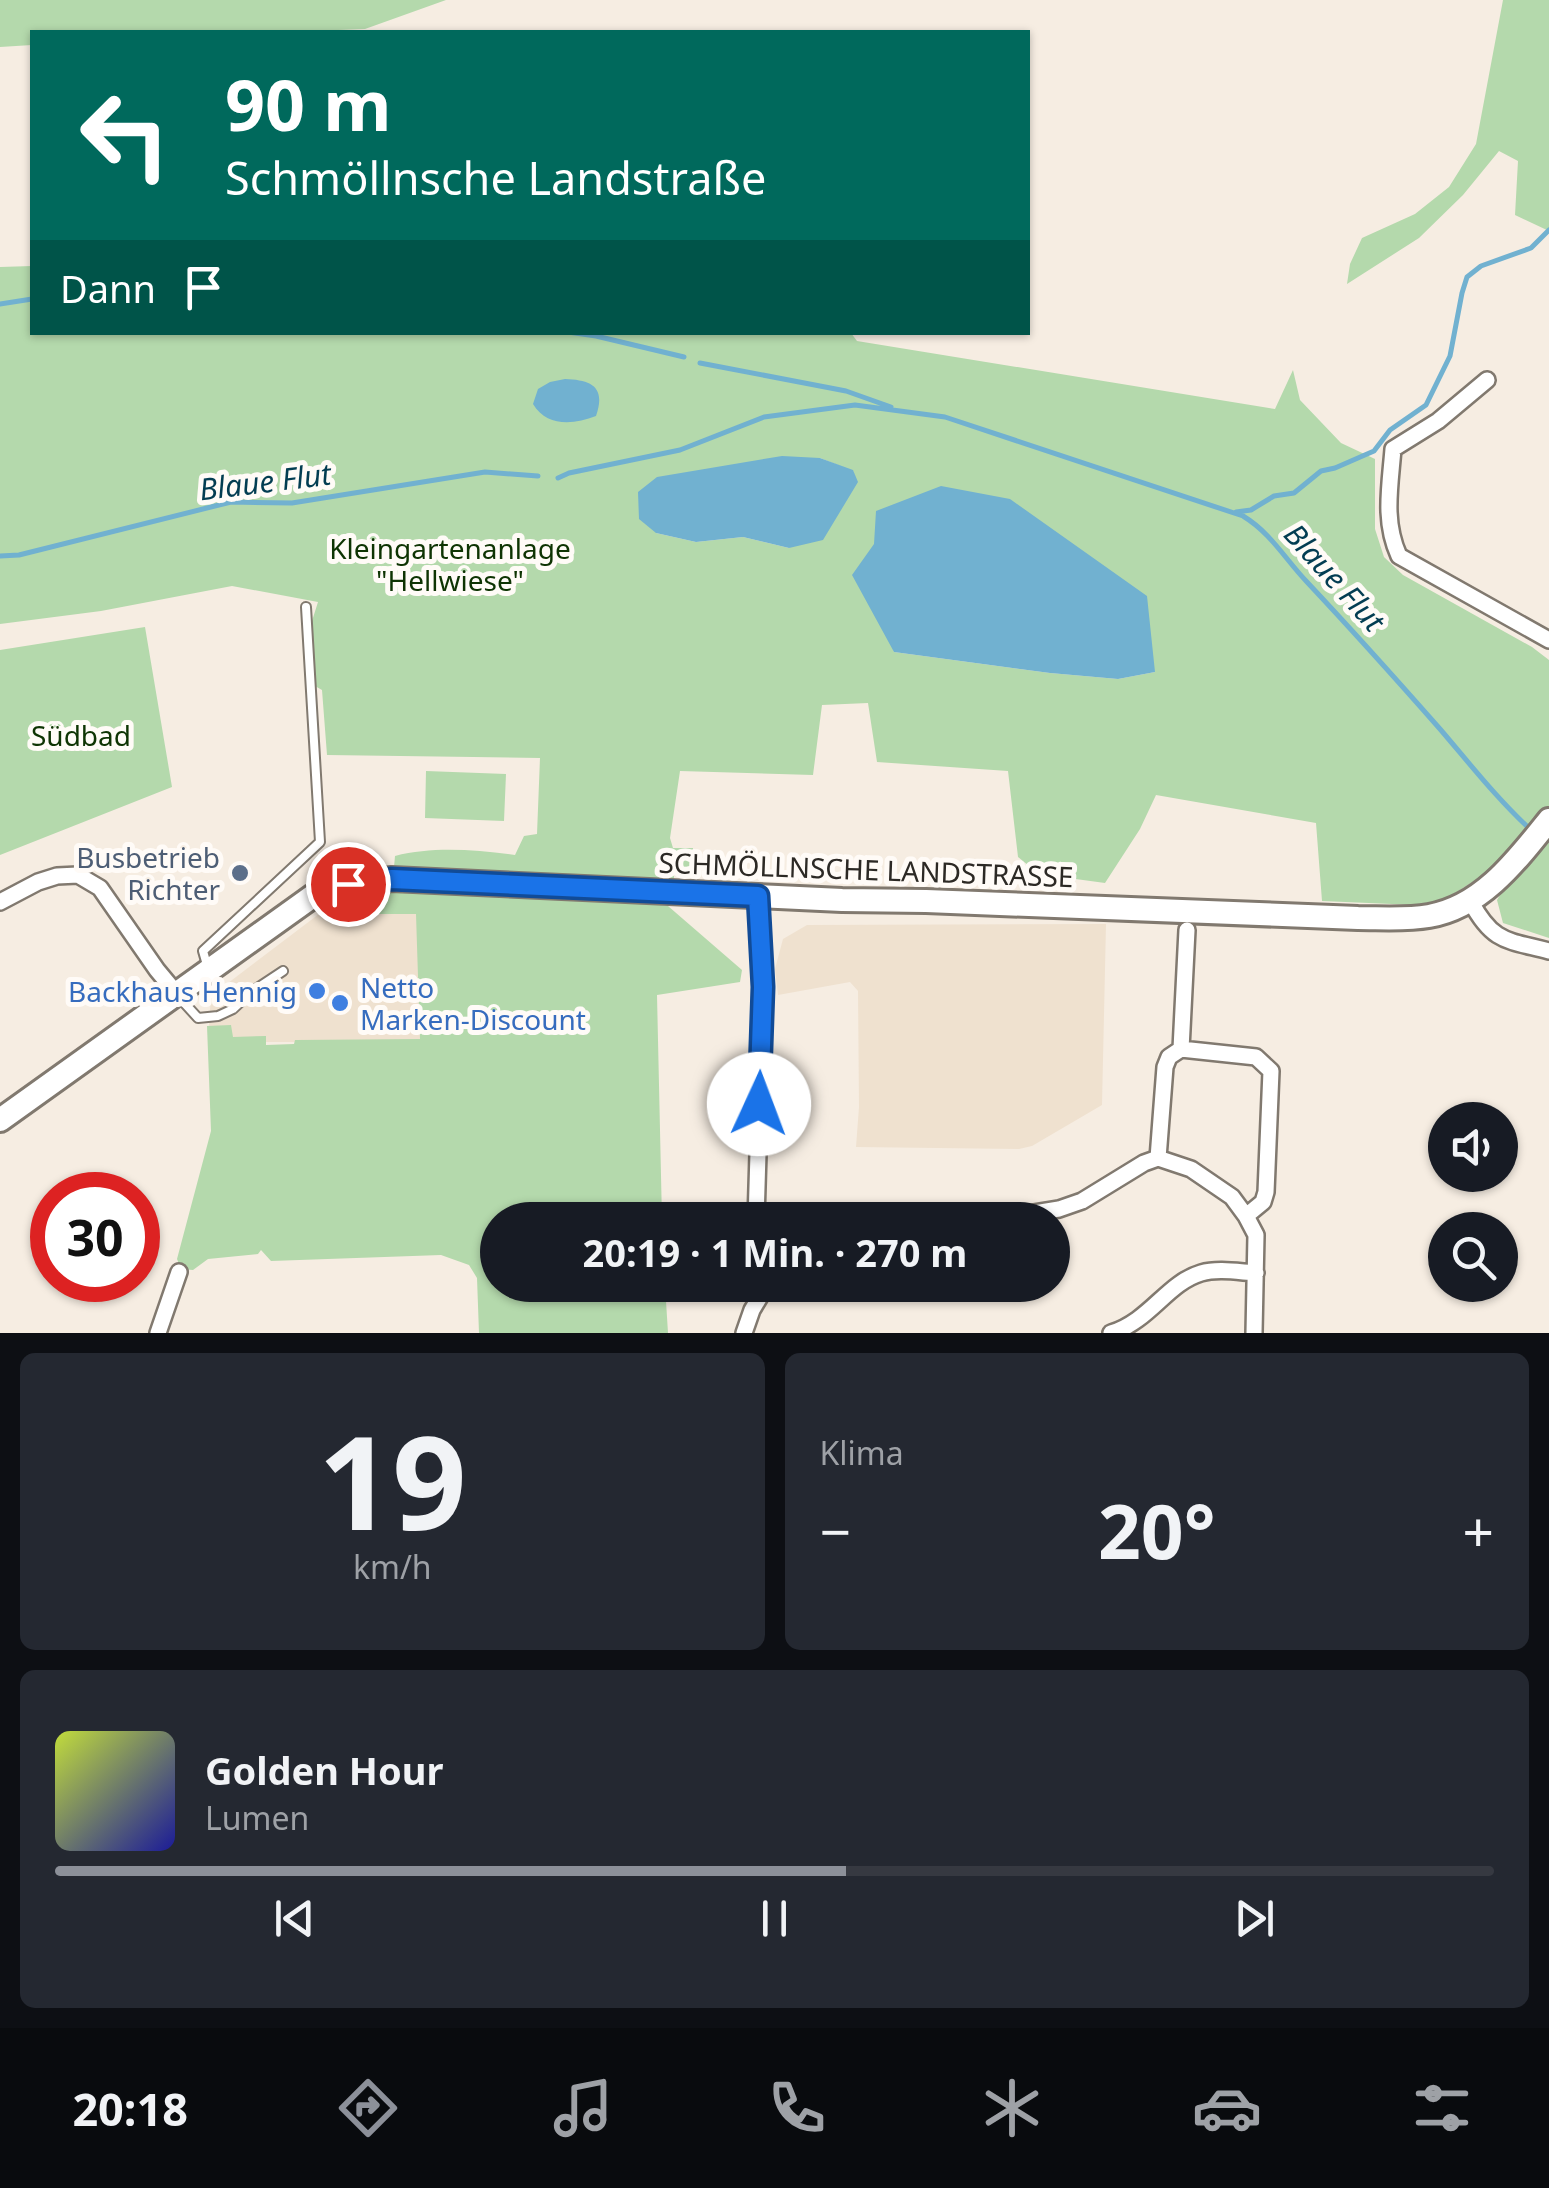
<!DOCTYPE html>
<html lang="de">
<meta charset="utf-8">
<style>
body{margin:0;font-family:"Noto Sans",sans-serif;background:#242831;color:#f1f3f6;height:100vh;display:flex;flex-direction:column;font-size:38px;white-space:nowrap}
*{box-sizing:border-box;margin:0}
p{font-size:32px;color:#9ea1a6}
.icon{flex:none;width:55px;height:55px;fill:none;stroke:currentColor;stroke-width:2;stroke-linecap:round;stroke-linejoin:round}
.map{position:relative;height:1333px;overflow:hidden}
.drawer{display:flex;flex-direction:column;gap:20px;padding:20px;background:#0d0f14;flex:1}
.drawer>*{flex:none}
.guide{position:absolute;left:30px;top:30px;width:1000px;height:305px;border-radius:0px;box-shadow:0 2px 8px #0004;background:#00695c;color:#fff;overflow:hidden}
.buttons{position:absolute;left:1428px;top:1102px;display:grid;gap:20px}
.buttons a{display:grid;place-items:center;width:90px;height:90px;border-radius:50%;background:#171b24;box-shadow:0 2px 8px #0004;font-size:50px}
.speed{position:absolute;left:30px;top:1172px;display:flex;gap:20px;font-size:50px;font-weight:700;text-align:center}
.speed>*{display:grid;place-content:center;width:130px;height:130px;border-radius:50%;background:#171b24;box-shadow:0 2px 8px #0004;line-height:1}
.speed .limit{border:15px solid #d22;background:#fff;color:#111}
.pin{position:absolute;display:grid;place-items:center;width:85px;height:85px;color:#fff;margin:-42px;border:5px solid #fff;border-radius:50%;box-shadow:0 2px 10px #0007}
.me{position:absolute;width:110px;margin:-55px;rotate:2deg;stroke-linejoin:round;filter:drop-shadow(0 0 8px #0008)}
.turn{display:flex;align-items:center;gap:35px;height:210px;padding:0 30px;font-size:45px}
.turn .icon{width:130px;height:130px;stroke-width:2.5}
.turn b{display:block;font-size:70px;line-height:85px}
.then{display:flex;align-items:center;height:95px;padding:0 30px;background:#0003;gap:20px;font-size:38px}
.big{font-size:75px;font-weight:700;line-height:1.1}
.drawer .card{flex:1;display:flex;flex-direction:column;justify-content:center;gap:15px;min-width:0;padding:0 35px;border-radius:15px;background:#242831}
.drawer .dial{align-items:center;gap:0}
.dial b{font-size:130px;line-height:1}
.song{display:flex;align-items:center;gap:30px}
.cover{width:120px;height:120px;border-radius:15px;background:linear-gradient(135deg,hsl(70 70% 55%),hsl(240 70% 35%))}
.played{height:10px;border-radius:5px;background:linear-gradient(90deg,#8c9099 55%,#363941 55%)}
.keys{display:flex;justify-content:space-around;direction:ltr}
.heat{display:flex;justify-content:space-between;align-items:center;font-size:55px;direction:ltr}
.drawer .tiles{flex:1;display:grid;gap:20px;grid-template-columns:1fr 1fr}
.card:last-child{grid-column:span 2}
.trip{position:absolute;left:480px;top:1202px;width:590px;height:100px;border-radius:50px;background:#171b24;box-shadow:0 2px 8px #0004;font-weight:700;line-height:100px;text-align:center}
.menu{display:flex;height:160px;justify-content:space-around;align-items:center;background:#090b0e;color:#9ea1a6}
.menu .icon{width:70px;height:70px}
.menu .selected{color:#8c9099}
.menu b{font-size:45px;color:#f1f3f6}
.map>svg:first-child{display:block}
</style>
<div class="map">
<svg width="1549" height="1333" viewBox="0 0 1549 1333">
<rect width="100%" height="100%" fill="#f6ede2"/>
<path fill="#efe1cf" d="M 345,902 L 435,902 L 429,1042 L 217,1042 L 209,1025 L 211,996 L 319,914 Z
M 1106,924 L 1102,1105 L 1032,1146 L 1019,1149 L 856,1147 L 859,1107 L 858,991 L 850,982 L 778,995 L 775,969 L 783,939 L 807,925 Z"/>
<path fill="#b4d9ac" fill-rule="evenodd" d="M 0,0 L 446,0 L 365,29 L 286,32 L 32,32 L 32,45 L 0,47 Z
M 1503,0 L 1549,0 L 1549,231 L 1515,215 L 1518,161 L 1499,151 L 1463,195 L 1419,238 L 1347,284 L 1350,264 L 1362,238 L 1415,214 L 1449,187 L 1476,144 Z
M 32,266 L 32,332 L 851,333 L 857,341 L 1275,409 L 1293,370 L 1300,400 L 1341,443 L 1375,459 L 1375,529 L 1384,557 L 1403,575 L 1532,647 L 1549,660 L 1549,938 L 1503,923 L 1497,900 L 1507,883 L 1485,874 L 1444,900 L 1415,905 L 1322,901 L 1316,823 L 1156,795 L 1140,829 L 1105,883 L 1039,874 L 1018,857 L 1008,771 L 877,762 L 868,703 L 822,705 L 813,775 L 680,771 L 670,838 L 673,848 L 693,848 L 692,871 L 674,871 L 674,880 L 394,867 L 395,856 C 434,846 476,850 515,855 L 524,836 L 537,834 L 540,758 L 327,755 L 322,690 L 315,686 L 312,621 L 318,602 L 232,586 L 101,611 L 0,624 L 0,267 ZM 820,458 L 853,471 L 857,482 L 789,548 L 743,537 L 696,542 L 656,533 ZM 874,544 L 1155,672 L 1118,679 L 1050,673 L 894,652 Z
M 145,627 L 172,787 L 0,855 L 0,650 Z
M 426,771 L 506,774 L 504,821 L 425,818 Z
M 383,890 L 661,905 L 668,906 L 742,970 L 740,982 L 657,995 L 662,1220 L 498,1220 L 498,1285 L 665,1285 L 668,1333 L 479,1333 L 477,1278 L 469,1265 L 441,1255 L 271,1261 L 261,1250 L 258,1254 L 208,1259 L 193,1270 L 181,1269 L 177,1259 L 211,1131 L 207,1026 L 231,1025 L 233,1037 L 266,1036 L 266,1045 L 294,1044 L 295,1040 L 420,1039 L 416,914 L 327,914 L 325,907 L 342,899 Z"/>
<path fill="#71b1d0" d="M 565,379 C 592,380 606,387 596,416 C 573,425 547,427 533,404 L 538,389 L 550,382 Z
M 782,456 L 820,458 L 853,470 L 858,482 L 823,540 L 789,548 L 743,537 L 696,542 L 656,533 L 639,519 L 638,492 L 657,477 Z
M 941,486 L 1010,499 L 1147,596 L 1155,672 L 1118,679 L 1050,673 L 894,652 L 852,575 L 874,544 L 876,511 Z"/>
<g fill="none" stroke-linecap="round" stroke-linejoin="round">
<path stroke="#71b1d0" stroke-width="5" d="M 0,304 L 32,299
M 568,332 L 596,336 L 684,357
M 700,363 L 846,391 L 891,407
M 558,478 L 569,473 L 680,450 L 764,417 L 855,405 L 945,417 L 1243,516 C 1271,533 1285,559 1307,582 C 1352,630 1396,679 1440,729 C 1470,764 1498,800 1532,831
M 1236,512 L 1251,510 L 1274,496 L 1294,493 L 1321,471 L 1335,468 L 1374,451 L 1390,430 L 1426,405 L 1450,356 L 1462,293 L 1467,277 L 1481,266 L 1531,248 L 1549,230
M 0,556 L 19,555 L 231,502 L 292,503 L 485,472 L 538,476"/>
<defs>
<path id="lane" d="M 207,965 L 203,951 L 320,842 L 306,607
M 177,995 L 198,1018 L 218,1016 L 233,1009 L 250,993 L 283,971"/>
<path id="street" d="M 1487,380 L 1438,421 L 1393,449 C 1390,487 1383,521 1399,556 L 1549,640
M 0,902 L 38,882 L 57,876 L 78,875 L 100,888 L 157,970 L 177,994
M 1471,902 C 1493,943 1507,940 1549,951
M 1181,1049 L 1187,930
M 1158,1158 L 1165,1067 L 1169,1057 L 1181,1049 L 1256,1057 L 1271,1071 L 1266,1192 L 1263,1202 L 1246,1216
M 756,1220 L 763,987 L 757,896
M 989,1220 L 1059,1209 L 1082,1201 L 1144,1163 L 1158,1158 L 1191,1169 L 1232,1197 L 1246,1216 L 1256,1235 L 1254,1333
M 158,1333 L 179,1272
M 744,1333 L 752,1310 L 767,1285
M 1111,1333 C 1150,1321 1167,1283 1201,1273 C 1218,1268 1239,1272 1256,1273"/>
<path id="secondary" d="M 0,1120 L 313,896 L 338,885 L 392,879 L 842,900 L 926,901 L 1358,918 C 1381,918 1406,920 1429,916 C 1482,907 1517,860 1549,820"/>
</defs>
<use href="#lane" stroke="#81796f" stroke-width="12"/>
<use href="#street" stroke="#81796f" stroke-width="20"/>
<use href="#secondary" stroke="#81796f" stroke-width="28"/>
<use href="#lane" stroke="#fff" stroke-width="8"/>
<use href="#street" stroke="#fff" stroke-width="15"/>
<use href="#secondary" stroke="#fff" stroke-width="22"/>
</g>
<g fill="none" stroke-linecap="round" stroke-linejoin="round">
<defs>
<path id="route" d="M 348,884 L 392,879 L 758,896 L 763,987 L 759,1104"/>
</defs>
<use href="#route" stroke="#114b97" stroke-width="25"/>
<use href="#route" stroke="#1a73e8" stroke-width="18"/>
</g>
<circle fill="#5c6f8a" stroke="#fffbf7" stroke-width="4" cx="240" cy="873" r="10"/>
<g fill="#3f7fe0" stroke="#fffbf7" stroke-width="4">
<circle cx="317" cy="991" r="10"/>
<circle cx="340" cy="1003" r="10"/>
</g>
<g text-anchor="middle" dominant-baseline="central" stroke-width="10" stroke-linejoin="round" paint-order="stroke">
<g font-size="28" fill="#0e3403" stroke="#fffbf7">
<text x="450" y="548">Kleingartenanlage<tspan x="450" dy="32">"Hellwiese"</tspan></text>
<text x="81" y="735">Südbad</text>
</g>
<g font-size="28" fill="#4e5e75" stroke="#fffbf7" text-anchor="end">
<text x="220" y="857">Busbetrieb<tspan x="220" dy="32">Richter</tspan></text>
</g>
<g font-size="28" fill="#2c2925" stroke="#fffbf7">
<text transform="translate(866 869) rotate(2)">SCHMÖLLNSCHE LANDSTRASSE</text>
</g>
<g font-size="28" fill="#366cbe" stroke="#fffbf7" text-anchor="start">
<text x="360" y="987">Netto<tspan x="360" dy="32">Marken-Discount</tspan></text>
<text x="297" y="991" text-anchor="end">Backhaus Hennig</text>
</g>
<g font-size="30" font-style="italic" fill="#033d52" stroke="#fffbf7">
<text transform="translate(265 481) rotate(-7)">Blaue Flut</text>
<text transform="translate(1335 577) rotate(48)">Blaue Flut</text>
</g>
</g>
</svg>
<div class="buttons">
<a><svg class="icon" aria-label="sound" viewBox="0 0 24 24"><path d="M4 9h4l5-4v14l-5-4H4zM17 9q2 3 0 6"/></svg></a>
<a><svg class="icon" aria-label="search" viewBox="0 0 24 24"><circle cx="10" cy="10" r="6"/><path d="M15 15l6 6"/></svg></a>
</div>
<div class="speed"><div class="limit">30</div></div>
<div class="pin" style="left:348px;top:884px;background:#d93025"><svg class="icon" aria-label="arrive" viewBox="0 0 24 24"><path d="M6 21V4h12l-3 4 3 4H6"/></svg></div>
<svg class="me" style="left:759px;top:1104px" viewBox="-20 -20 40 40"><circle r="19" fill="#fff"/><path d="M0-13L10 11 0 6-10 11z" fill="#1a73e8"/></svg>
<div class="trip">20:19 · 1 Min. · 270 m</div>
<div class="guide">
<div class="turn"><svg class="icon" aria-label="left" viewBox="0 0 24 24"><path d="M17 20v-9H6M10 6l-5 5 5 5"/></svg><div><b>90 m</b>Schmöllnsche Landstraße</div></div>
<div class="then">Dann<svg class="icon" aria-label="arrive" viewBox="0 0 24 24"><path d="M6 21V4h12l-3 4 3 4H6"/></svg></div>
</div>
</div>
<section class="drawer">
<div class="tiles">
<div class="card dial"><b>19</b><p>km/h</p></div>
<div class="card"><p>Klima</p>
<div class="heat"><a>−</a><b class="big">20°</b><a>+</a></div>
</div>
<div class="card">
<div class="song"><i class="cover"></i><div><b>Golden Hour</b><p>Lumen</p></div></div>
<div class="played"></div>
<div class="keys"><svg class="icon" aria-label="previous" viewBox="0 0 24 24"><path d="M18 5L8 12l10 7zM5 5v14"/></svg><svg class="icon" aria-label="pause" viewBox="0 0 24 24"><path d="M8 5v14M16 5v14"/></svg><svg class="icon" aria-label="next" viewBox="0 0 24 24"><path d="M6 5l10 7-10 7zM19 5v14"/></svg></div>
</div>
</div>
</section>
<nav class="menu">
<b>20:18</b>
<svg class="icon selected" aria-label="directions" viewBox="0 0 24 24"><path d="M12 3l9 9-9 9-9-9zM9 14v-3h6M13 9l2 2-2 2"/></svg>
<svg class="icon" aria-label="music" viewBox="0 0 24 24"><path d="M9 18V5l10-2v13"/><circle cx="6" cy="18" r="3"/><circle cx="16" cy="16" r="3"/></svg>
<svg class="icon" aria-label="phone" viewBox="0 0 24 24"><path d="M5 4h4l2 5-3 2q2 4 5 5l2-3 5 2v4C11 20 4 13 5 4z"/></svg>
<svg class="icon" aria-label="climate" viewBox="0 0 24 24"><path d="M12 3v18M4 7l16 10M4 17L20 7"/></svg>
<svg class="icon" aria-label="car" viewBox="0 0 24 24"><path d="M5 17H2v-5l4-1 3-4h7l3 4 3 1v5h-3M9 17h6M6 11h13"/><circle cx="7" cy="17" r="2"/><circle cx="17" cy="17" r="2"/></svg>
<svg class="icon" aria-label="filters" viewBox="0 0 24 24"><path d="M4 7h16M4 17h16"/><circle cx="9" cy="7" r="2"/><circle cx="15" cy="17" r="2"/></svg>
</nav>
